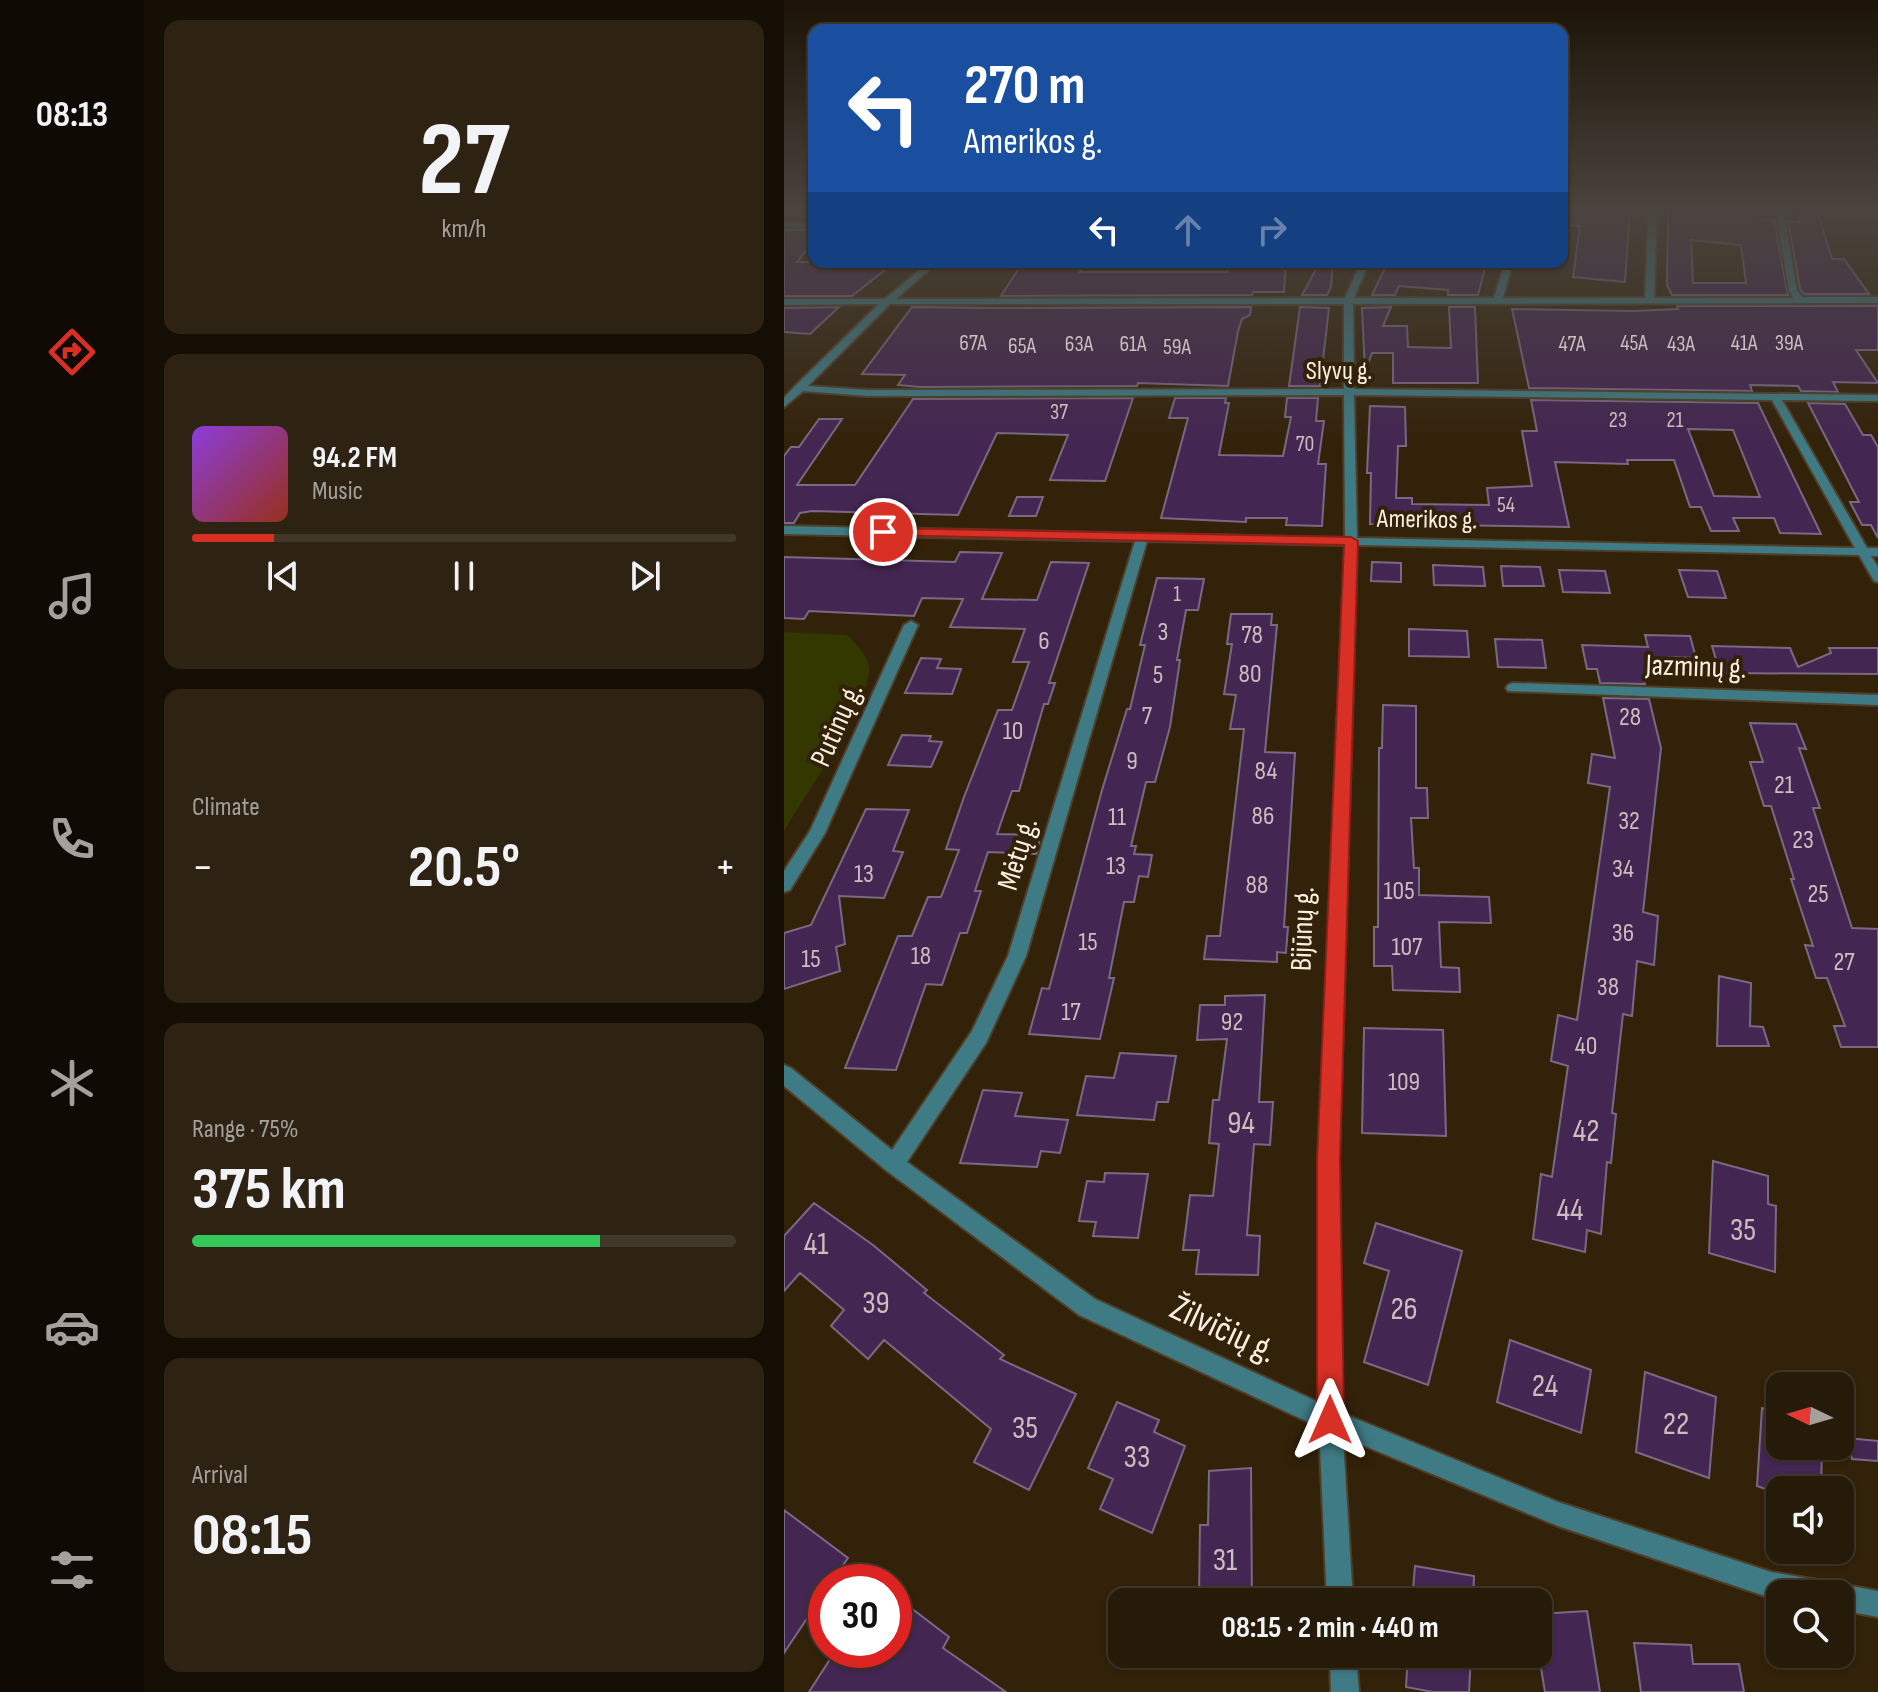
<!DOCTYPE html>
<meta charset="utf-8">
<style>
body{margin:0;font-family:"Sofia Sans Condensed",sans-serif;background:#2e2312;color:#f1f3f6;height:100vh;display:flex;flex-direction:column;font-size:30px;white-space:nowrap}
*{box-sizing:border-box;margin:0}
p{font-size:26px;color:#a4a19c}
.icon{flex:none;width:44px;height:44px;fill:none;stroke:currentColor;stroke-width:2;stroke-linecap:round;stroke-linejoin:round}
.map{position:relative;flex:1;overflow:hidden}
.side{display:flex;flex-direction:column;gap:20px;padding:20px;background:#150e04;width:640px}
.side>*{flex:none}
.banner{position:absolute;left:24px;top:24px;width:760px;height:244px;border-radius:16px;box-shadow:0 2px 6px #0004,0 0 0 2px #423829;background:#1a4fa0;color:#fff;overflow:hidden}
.needle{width:52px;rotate:275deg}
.buttons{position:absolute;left:982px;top:1372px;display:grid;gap:16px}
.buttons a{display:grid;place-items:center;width:88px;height:88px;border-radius:16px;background:#261a08;box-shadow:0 2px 6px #0004,0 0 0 2px #423829;font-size:40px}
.speed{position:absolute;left:24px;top:1564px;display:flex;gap:16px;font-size:40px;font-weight:700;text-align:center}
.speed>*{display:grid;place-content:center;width:104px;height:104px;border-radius:50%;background:#261a08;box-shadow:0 2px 6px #0004,0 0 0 2px #423829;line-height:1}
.speed .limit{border:12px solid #d22;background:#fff;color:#111}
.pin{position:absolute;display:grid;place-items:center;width:68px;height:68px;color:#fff;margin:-34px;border:4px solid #fff;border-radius:50%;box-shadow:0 2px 8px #0007}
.me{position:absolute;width:88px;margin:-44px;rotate:0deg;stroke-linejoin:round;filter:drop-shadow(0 0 6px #0008)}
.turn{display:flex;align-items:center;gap:28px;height:168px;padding:0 24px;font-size:36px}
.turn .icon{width:104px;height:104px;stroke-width:2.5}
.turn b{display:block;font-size:56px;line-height:68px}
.lanes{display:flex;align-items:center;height:76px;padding:0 24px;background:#0003;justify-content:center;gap:40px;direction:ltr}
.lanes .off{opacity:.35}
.big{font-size:60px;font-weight:700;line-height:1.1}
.side .widget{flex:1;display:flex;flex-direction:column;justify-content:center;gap:12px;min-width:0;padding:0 28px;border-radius:16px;background:#2e2312}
.side .dial{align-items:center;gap:0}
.dial b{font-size:104px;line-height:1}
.song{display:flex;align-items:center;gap:24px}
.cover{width:96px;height:96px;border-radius:12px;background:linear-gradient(135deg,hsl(270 70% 55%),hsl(10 70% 35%))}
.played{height:8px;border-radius:4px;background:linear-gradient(90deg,#d93025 15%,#423829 15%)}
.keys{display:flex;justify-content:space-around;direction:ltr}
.heat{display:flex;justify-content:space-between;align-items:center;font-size:44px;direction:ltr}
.charge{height:12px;border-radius:6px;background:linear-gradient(90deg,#34c759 75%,#423829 0)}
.trip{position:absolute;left:324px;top:1588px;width:444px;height:80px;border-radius:16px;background:#261a08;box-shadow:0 2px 6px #0004,0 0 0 2px #423829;font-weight:700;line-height:80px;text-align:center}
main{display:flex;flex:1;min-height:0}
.tab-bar{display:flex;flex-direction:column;width:144px;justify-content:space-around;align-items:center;background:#0f0a03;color:#a4a19c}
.tab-bar .icon{width:56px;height:56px}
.tab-bar .current{color:#d93025}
.tab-bar b{font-size:36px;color:#f1f3f6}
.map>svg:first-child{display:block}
</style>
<main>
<nav class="tab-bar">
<b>08:13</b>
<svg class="icon current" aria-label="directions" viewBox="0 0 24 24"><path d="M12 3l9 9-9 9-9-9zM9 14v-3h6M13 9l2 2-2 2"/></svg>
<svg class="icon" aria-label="music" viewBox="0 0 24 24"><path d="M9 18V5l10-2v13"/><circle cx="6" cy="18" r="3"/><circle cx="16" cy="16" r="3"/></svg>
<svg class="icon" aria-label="phone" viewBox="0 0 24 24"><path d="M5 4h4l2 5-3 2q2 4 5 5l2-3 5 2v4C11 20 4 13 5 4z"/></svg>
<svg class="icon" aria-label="climate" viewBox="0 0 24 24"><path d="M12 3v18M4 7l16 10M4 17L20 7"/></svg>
<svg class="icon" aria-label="car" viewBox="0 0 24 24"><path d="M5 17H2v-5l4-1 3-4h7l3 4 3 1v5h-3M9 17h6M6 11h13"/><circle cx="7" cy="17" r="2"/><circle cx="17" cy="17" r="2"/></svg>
<svg class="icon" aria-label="filters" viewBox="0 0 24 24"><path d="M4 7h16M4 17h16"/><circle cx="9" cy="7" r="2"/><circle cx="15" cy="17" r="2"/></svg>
</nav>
<section class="side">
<div class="widget dial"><b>27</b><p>km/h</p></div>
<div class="widget">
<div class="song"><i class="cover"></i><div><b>94.2 FM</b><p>Music</p></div></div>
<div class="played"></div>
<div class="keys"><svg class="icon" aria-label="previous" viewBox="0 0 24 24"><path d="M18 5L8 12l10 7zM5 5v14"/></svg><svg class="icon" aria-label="pause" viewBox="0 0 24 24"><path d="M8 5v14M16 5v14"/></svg><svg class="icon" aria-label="next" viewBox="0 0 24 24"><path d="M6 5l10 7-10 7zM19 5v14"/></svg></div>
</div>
<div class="widget"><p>Climate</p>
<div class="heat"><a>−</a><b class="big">20.5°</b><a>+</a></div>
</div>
<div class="widget"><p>Range · 75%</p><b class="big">375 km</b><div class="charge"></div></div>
<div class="widget"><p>Arrival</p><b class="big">08:15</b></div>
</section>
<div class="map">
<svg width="1094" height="1692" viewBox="0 0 1094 1692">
<rect width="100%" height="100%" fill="#33220a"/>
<path fill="#323800" d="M 0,632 L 63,635 C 73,645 86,657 85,671 C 83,706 20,797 0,831 Z"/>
<path fill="#442652" stroke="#7a6983" stroke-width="2" fill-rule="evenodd" d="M 778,208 L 846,208 L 841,282 L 789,277 L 796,226 L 778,225 Z
M 884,208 L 973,212 L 974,219 L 990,220 L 1004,295 L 888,295 L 883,285 ZM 907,240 L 957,245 L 962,283 L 909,283 Z
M 1014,212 L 1034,214 L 1048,259 L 1060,259 L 1085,294 L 1020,294 L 1016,289 L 1004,221 L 1016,222 Z
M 0,230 L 30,230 L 30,240 L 13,262 L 111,262 L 68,296 L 0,296 Z
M 239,262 L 301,262 L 296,272 L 443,272 L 446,262 L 502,262 L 500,292 L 469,292 L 468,295 L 217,296 Z
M 536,262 L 549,262 L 547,287 L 543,295 L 518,295 Z
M 675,262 L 702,264 L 694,295 L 664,295 L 664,290 L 615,286 L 611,295 L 588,295 L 603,264 L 673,268 Z
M 893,306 L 1094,306 L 1094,350 L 1072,350 L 1094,383 L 1049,382 L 1054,392 L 1017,391 L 1014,386 L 966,385 L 968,391 L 745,388 L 728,309 L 850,311 L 894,309 Z
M 55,307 L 26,334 L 0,332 L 0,308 Z
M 128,307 L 210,308 L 467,307 L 466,315 L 458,319 L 454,331 L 444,386 L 354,383 L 353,386 L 136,387 L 114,385 L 121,375 L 78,374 Z
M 516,307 L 545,308 L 536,386 L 505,386 Z
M 607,307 L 599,326 L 623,326 L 624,347 L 667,348 L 665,307 L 691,307 L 694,383 L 609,383 L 609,353 L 588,353 L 581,372 L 578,308 Z
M 349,398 L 321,481 L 266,480 L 284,435 L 213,433 L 174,515 L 28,511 L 16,513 L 10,523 L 0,523 L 0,456 L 7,447 L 15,447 L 35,419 L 58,419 L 13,485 L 71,485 L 129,399 Z
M 391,398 L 442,398 L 441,403 L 445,403 L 435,455 L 499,456 L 507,417 L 501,417 L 503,398 L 534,398 L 532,421 L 540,421 L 534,464 L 542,464 L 538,526 L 502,525 L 503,518 L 462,518 L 462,522 L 377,518 L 404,418 L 385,418 Z
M 747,400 L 974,403 L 1037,534 L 996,533 L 990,518 L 949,518 L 955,531 L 927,531 L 917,507 L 906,507 L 890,460 L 843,460 L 844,464 L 771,462 L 785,527 L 586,524 L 587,473 L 583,473 L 586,406 L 621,407 L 622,446 L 614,446 L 612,498 L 628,498 L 628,504 L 705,505 L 703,488 L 748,486 L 738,431 L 753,431 ZM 904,429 L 949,430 L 976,497 L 930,496 Z
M 1024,403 L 1061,404 L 1079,435 L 1087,435 L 1094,447 L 1094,538 L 1087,525 L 1078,525 L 1066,502 L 1075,502 Z
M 233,497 L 259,497 L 252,516 L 225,516 Z
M 176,552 L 218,553 L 198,599 L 253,600 L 267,562 L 305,563 L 265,683 L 271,683 L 264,704 L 260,704 L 235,791 L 228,791 L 213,834 L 255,835 L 255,846 L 252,854 L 204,852 L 191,891 L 197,891 L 183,933 L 176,933 L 158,985 L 142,984 L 112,1070 L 61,1068 L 114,936 L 128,936 L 144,897 L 157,897 L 175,850 L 162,849 L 180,797 L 214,710 L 228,710 L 245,662 L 229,662 L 241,629 L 166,627 L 179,599 L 138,598 L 130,616 L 25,611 L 20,619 L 0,618 L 0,557 L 171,562 Z
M 588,562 L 617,563 L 617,582 L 587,581 Z
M 649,565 L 699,567 L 701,586 L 650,585 Z
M 717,566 L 756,567 L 760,586 L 719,586 Z
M 775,570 L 821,571 L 826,593 L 779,592 Z
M 895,570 L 933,571 L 942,598 L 904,597 Z
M 373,578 L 420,579 L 414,610 L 402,610 L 393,660 L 396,660 L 386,727 L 371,782 L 362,782 L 347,846 L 352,846 L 350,854 L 368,855 L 364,877 L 355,876 L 350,902 L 340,902 L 325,978 L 330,978 L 316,1039 L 245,1034 L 258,988 L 265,989 L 318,790 L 343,709 L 346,709 L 361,645 L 356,645 Z
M 447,614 L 488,614 L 487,625 L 493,625 L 481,752 L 511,753 L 500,927 L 504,927 L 502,953 L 493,952 L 493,962 L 420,959 L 423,936 L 436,936 L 460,729 L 446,729 L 452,695 L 440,694 L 448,644 L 443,644 Z
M 625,629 L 683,631 L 685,657 L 625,656 Z
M 861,635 L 906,636 L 912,658 L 884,657 L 889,675 L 859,674 L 861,684 L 816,683 L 813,669 L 803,669 L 798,645 L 864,647 Z
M 711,639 L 758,640 L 762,668 L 714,667 Z
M 928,646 L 1006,648 L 1014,667 L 1047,653 L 1045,648 L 1094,648 L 1094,674 L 936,673 Z
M 137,658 L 157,659 L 153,668 L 177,669 L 168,694 L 121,693 Z
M 819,698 L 865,699 L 877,748 L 859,912 L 874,916 L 870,965 L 853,961 L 848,1016 L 839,1014 L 828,1113 L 832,1114 L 827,1163 L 823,1162 L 817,1234 L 803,1230 L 801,1252 L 749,1239 L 757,1174 L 768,1177 L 784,1066 L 767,1061 L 774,1015 L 793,1020 L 826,787 L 804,783 L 808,754 L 831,758 Z
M 599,705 L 632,706 L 632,788 L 643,788 L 644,818 L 627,818 L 630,868 L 635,868 L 635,895 L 705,897 L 707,923 L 655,922 L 657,967 L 675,968 L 676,992 L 609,990 L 608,966 L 590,966 L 590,927 L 594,927 L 595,748 L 598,748 Z
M 966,723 L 1012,724 L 1022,749 L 1015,748 L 1036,808 L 1029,808 L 1068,928 L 1094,929 L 1094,1047 L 1057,1047 L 1050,1026 L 1061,1026 L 1043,978 L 1032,978 L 1021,945 L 1029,946 L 1007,879 L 1010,879 L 987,806 L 980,806 L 966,762 L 979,762 Z
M 118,735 L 147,736 L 145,741 L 158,742 L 147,767 L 104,765 Z
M 82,809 L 125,810 L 109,851 L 119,852 L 100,898 L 55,896 L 61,944 L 52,947 L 56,971 L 0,989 L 0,933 L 27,925 Z
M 935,976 L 967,983 L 966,1026 L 979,1027 L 985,1046 L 933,1046 Z
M 481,995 L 475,1102 L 489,1102 L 486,1145 L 470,1144 L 463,1235 L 476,1236 L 474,1275 L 412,1274 L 415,1250 L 399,1250 L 406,1195 L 429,1196 L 435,1144 L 425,1143 L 429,1100 L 435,1100 L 443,1039 L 413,1040 L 416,1005 L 441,1005 L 441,996 Z
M 580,1028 L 659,1030 L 662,1136 L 578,1133 Z
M 336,1053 L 392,1056 L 384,1102 L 373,1102 L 370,1120 L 293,1115 L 302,1076 L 330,1078 Z
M 199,1090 L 238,1093 L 231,1116 L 284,1120 L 276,1153 L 257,1151 L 253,1167 L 176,1163 Z
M 929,1161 L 984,1176 L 984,1204 L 992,1206 L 991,1272 L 925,1253 Z
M 321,1173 L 364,1174 L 354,1238 L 309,1236 L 312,1222 L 295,1221 L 303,1181 L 320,1182 Z
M 30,1203 L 89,1245 L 143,1290 L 140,1293 L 220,1355 L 216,1359 L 292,1394 L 245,1490 L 190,1462 L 207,1429 L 100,1340 L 84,1359 L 47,1326 L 60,1310 L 16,1273 L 0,1291 L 0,1236 Z
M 592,1223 L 678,1251 L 644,1385 L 580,1362 L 605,1271 L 580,1263 Z
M 726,1340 L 807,1370 L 797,1433 L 713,1402 Z
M 861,1372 L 932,1397 L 925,1478 L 852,1452 Z
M 333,1402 L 375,1420 L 370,1432 L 401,1446 L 368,1533 L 316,1509 L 329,1479 L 304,1468 Z
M 978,1408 L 996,1414 L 996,1446 L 1038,1446 L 1037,1490 L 996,1490 L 996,1494 L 973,1486 Z
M 1063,1438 L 1094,1441 L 1094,1461 L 1068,1459 Z
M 467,1468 L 468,1602 L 446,1602 L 446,1595 L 415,1598 L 416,1525 L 424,1525 L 425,1471 Z
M 0,1510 L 64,1558 L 47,1582 L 42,1582 L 42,1590 L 0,1653 Z
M 631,1566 L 690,1576 L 689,1602 L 628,1602 Z
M 110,1595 L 165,1637 L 159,1648 L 222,1692 L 25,1692 L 52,1650 L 110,1650 Z
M 803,1611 L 816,1692 L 761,1692 L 757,1668 L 754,1668 L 754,1614 Z
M 850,1643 L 907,1645 L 909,1664 L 955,1664 L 960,1692 L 857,1692 Z
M 624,1654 L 687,1654 L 685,1692 L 649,1692 L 622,1687 Z"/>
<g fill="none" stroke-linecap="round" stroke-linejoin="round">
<defs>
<path id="minor" d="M 865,208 L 873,208 L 870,298 L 1009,298 L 1005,290 L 991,208 L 999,208 L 1013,290 L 1018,297 L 1094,297 L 1094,303 L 569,304 L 570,389 L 1094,395 L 1094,401 L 998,400 L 1083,548 L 1094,548 L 1094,556 L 1087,556 L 1094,567 L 1094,582 L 1090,581 L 1075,555 L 573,545 L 555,1159 L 558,1413 L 774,1502 L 987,1572 L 1040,1581 L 1050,1587 L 1056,1584 L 1094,1591 L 1094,1617 L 1056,1610 L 1056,1594 L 996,1594 L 996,1599 L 987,1598 L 774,1526 L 559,1437 L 569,1602 L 543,1602 L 535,1427 L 295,1315 L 103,1171 L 0,1086 L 0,1065 L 7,1068 L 108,1150 L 188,1031 L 224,956 L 351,541 L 0,534 L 0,526 L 561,538 L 560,395 L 84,396 L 19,391 L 0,407 L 0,398 L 11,386 L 95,304 L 0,305 L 0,299 L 101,299 L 145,262 L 154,262 L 112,299 L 561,298 L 577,262 L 585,262 L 570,298 L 710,298 L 721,262 L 729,262 L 719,298 L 861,298 ZM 106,304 L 560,304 L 560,389 L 84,390 L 24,386 ZM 570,395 L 988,400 L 1071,548 L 573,538 ZM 363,541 L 561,545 L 535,1159 L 534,1402 L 311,1299 L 123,1162 L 202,1043 L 242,956 Z
M 0,223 L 30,223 L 30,227 L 0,227 Z
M 127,621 L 134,625 L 41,833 L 6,890 L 0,892 L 0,871 L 26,831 L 120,625 Z
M 729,683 L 1094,695 L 1094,705 L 724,691 L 722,688 L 724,685 Z
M 546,1654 L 572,1654 L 575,1692 L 547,1692 Z"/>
</defs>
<use href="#minor" stroke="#4f3f28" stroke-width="4"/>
<use href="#minor" fill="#3f7b85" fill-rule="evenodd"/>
</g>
<linearGradient id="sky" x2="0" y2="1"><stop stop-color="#1c1306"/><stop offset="0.47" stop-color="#4a443e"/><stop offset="1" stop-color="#4a443e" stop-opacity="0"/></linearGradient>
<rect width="1094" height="445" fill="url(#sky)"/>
<path fill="#d93025" stroke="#8d1f18" stroke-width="2" d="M 99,528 L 567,537 L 574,541 L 556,1159 L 560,1420 L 556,1429 L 546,1433 L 537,1429 L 533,1420 L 533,1159 L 560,545 L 95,535 L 95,529 Z"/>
<g text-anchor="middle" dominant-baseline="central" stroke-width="8" stroke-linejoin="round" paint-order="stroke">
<g font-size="22" fill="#cdbdbd">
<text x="189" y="343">67A</text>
<text x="850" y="343">45A</text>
<text x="960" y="343">41A</text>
<text x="1005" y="343">39A</text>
<text x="295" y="344">63A</text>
<text x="349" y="344">61A</text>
<text x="788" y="344">47A</text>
<text x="897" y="344">43A</text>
<text x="238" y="346">65A</text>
<text x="393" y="347">59A</text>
<text x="275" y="412">37</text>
<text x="834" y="420">23</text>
<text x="891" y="420">21</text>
<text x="521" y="444">70</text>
<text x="722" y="505">54</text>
<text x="393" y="594">1</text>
</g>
<g font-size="26" fill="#fbefe1" stroke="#33220a">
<text x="555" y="371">Slyvų g.</text>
<text transform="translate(643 520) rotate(1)">Amerikos g.</text>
</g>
<g font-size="26" fill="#cdbdbd">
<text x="379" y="632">3</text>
<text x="468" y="635">78</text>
<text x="260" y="641">6</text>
<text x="466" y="674">80</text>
<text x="374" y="675">5</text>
<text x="363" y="716">7</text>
<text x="846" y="717">28</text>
<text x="229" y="731">10</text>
<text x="348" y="761">9</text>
<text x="482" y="771">84</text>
<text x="1000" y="785">21</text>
<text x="479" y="816">86</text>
<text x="333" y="817">11</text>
<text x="845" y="821">32</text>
<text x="1019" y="840">23</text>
<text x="332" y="866">13</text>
<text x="839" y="869">34</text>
<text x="80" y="874">13</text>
<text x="473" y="885">88</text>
<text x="615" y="891">105</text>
<text x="1034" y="894">25</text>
<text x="839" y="933">36</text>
<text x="304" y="942">15</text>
<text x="623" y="947">107</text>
<text x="137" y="956">18</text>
<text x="27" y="959">15</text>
<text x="1060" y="962">27</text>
<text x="824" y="987">38</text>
<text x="287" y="1012">17</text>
<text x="448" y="1022">92</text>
<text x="802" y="1046">40</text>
<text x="620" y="1082">109</text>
</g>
<g font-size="30" fill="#fbefe1" stroke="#33220a">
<text transform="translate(912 667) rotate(2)">Jazminų g.</text>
<text transform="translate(53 725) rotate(-66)">Putinų g.</text>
<text transform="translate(234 854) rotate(-73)">Mėtų g.</text>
<text transform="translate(519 929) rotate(-88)">Bijūnų g.</text>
</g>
<g font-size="32" fill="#cdbdbd">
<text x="457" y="1123">94</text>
<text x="802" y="1131">42</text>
<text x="786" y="1210">44</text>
<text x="959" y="1230">35</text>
<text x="32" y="1244">41</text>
<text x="92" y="1303">39</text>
<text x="620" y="1309">26</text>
<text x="761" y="1386">24</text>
<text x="892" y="1424">22</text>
<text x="241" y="1428">35</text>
<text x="353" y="1457">33</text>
<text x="441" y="1560">31</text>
</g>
<g font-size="36" fill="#fbefe1" stroke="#33220a">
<text transform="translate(439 1330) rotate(25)">Žilvičių g.</text>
</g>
</g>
</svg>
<div class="buttons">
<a><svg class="needle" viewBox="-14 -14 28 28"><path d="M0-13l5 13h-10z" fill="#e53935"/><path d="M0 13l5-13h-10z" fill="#a4a19c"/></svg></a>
<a><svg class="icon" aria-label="sound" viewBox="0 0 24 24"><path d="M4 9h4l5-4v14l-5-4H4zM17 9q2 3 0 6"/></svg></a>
<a><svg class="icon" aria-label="search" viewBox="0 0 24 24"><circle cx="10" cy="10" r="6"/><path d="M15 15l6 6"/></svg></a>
</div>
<div class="speed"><div class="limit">30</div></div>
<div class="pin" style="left:99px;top:532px;background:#d93025"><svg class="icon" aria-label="arrive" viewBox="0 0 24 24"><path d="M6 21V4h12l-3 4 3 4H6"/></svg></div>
<svg class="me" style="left:546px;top:1420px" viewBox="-20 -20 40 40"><path d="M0-17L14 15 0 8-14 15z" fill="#d93025" stroke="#fff" stroke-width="4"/></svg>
<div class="trip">08:15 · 2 min · 440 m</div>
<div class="banner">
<div class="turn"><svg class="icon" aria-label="left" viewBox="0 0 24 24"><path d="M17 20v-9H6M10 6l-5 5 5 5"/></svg><div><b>270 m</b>Amerikos g.</div></div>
<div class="lanes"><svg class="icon" aria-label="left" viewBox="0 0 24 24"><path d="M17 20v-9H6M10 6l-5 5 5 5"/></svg><svg class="icon off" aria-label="ahead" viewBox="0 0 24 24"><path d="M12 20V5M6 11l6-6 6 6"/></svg><svg class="icon off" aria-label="right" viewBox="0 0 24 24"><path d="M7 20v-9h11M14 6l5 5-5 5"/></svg></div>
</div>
</div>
</main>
